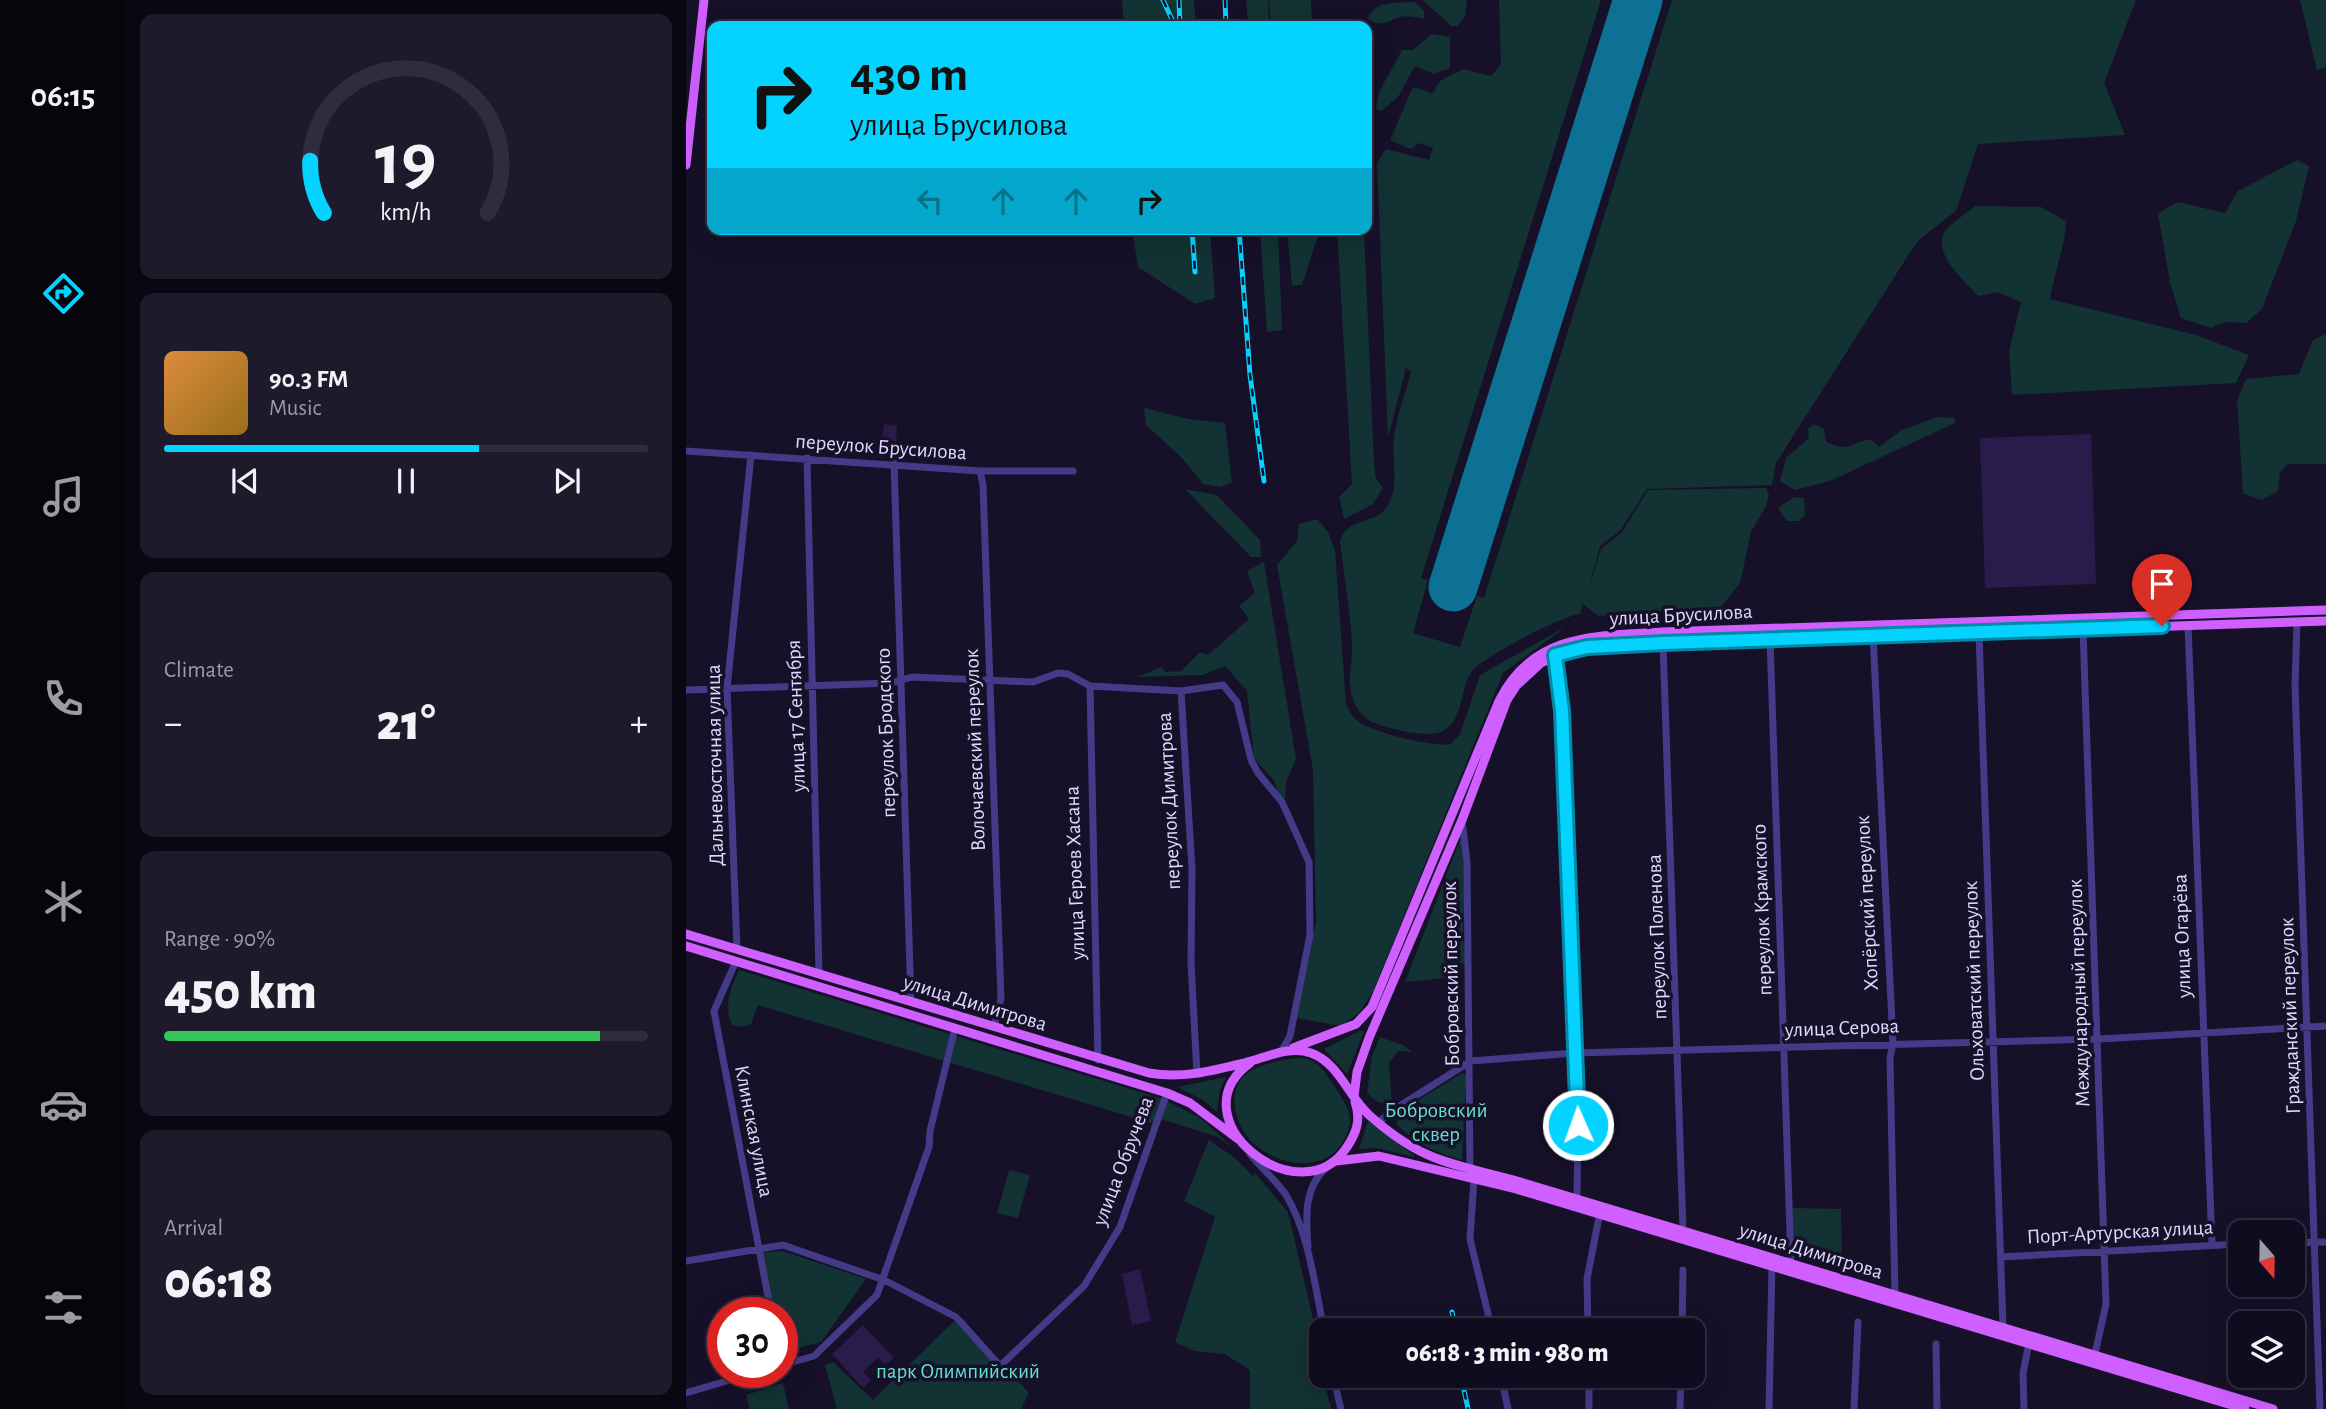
<!DOCTYPE html>
<meta charset="utf-8">
<style>
body{margin:0;font-family:"Alegreya Sans",sans-serif;background:#1e1a2c;color:#f1f3f6;height:100vh;display:flex;flex-direction:column;font-size:26px;white-space:nowrap}
*{box-sizing:border-box;margin:0}
p{font-size:23px;color:#9c9ba4}
.icon{flex:none;width:38px;height:38px;fill:none;stroke:currentColor;stroke-width:2;stroke-linecap:round;stroke-linejoin:round}
.map{position:relative;flex:1;overflow:hidden}
.sheet{display:flex;flex-direction:column;gap:14px;padding:14px;background:#090711;width:560px}
.sheet>*{flex:none}
.guide{position:absolute;left:21px;top:21px;width:665px;height:214px;border-radius:14px;box-shadow:0 7px 28px #0002,0 0 0 2px #302c3d;background:#04d2ff;color:#111;overflow:hidden}
.needle{width:46px;rotate:160deg}
.tools{position:absolute;left:1542px;top:1220px;display:grid;gap:14px}
.tools a{display:grid;place-items:center;width:77px;height:77px;border-radius:14px;background:#100c1f;box-shadow:0 7px 28px #0002,0 0 0 2px #302c3d;font-size:35px}
.speed{position:absolute;left:21px;top:1297px;display:flex;gap:14px;font-size:35px;font-weight:700;text-align:center}
.speed>*{display:grid;place-content:center;width:91px;height:91px;border-radius:50%;background:#100c1f;box-shadow:0 7px 28px #0002,0 0 0 2px #302c3d;line-height:1}
.speed .limit{border:10px solid #d22;background:#fff;color:#111}
.pin{position:absolute;display:grid;place-items:center;width:60px;height:60px;color:#fff;margin:-72px -30px;border-radius:50% 50% 50% 0;rotate:-45deg;box-shadow:0 0 7px #0007}
.pin .icon{rotate:45deg}
.me{position:absolute;width:77px;margin:-38px;rotate:358deg;stroke-linejoin:round;filter:drop-shadow(0 0 5px #0008)}
.turn{display:flex;align-items:center;gap:24px;height:147px;padding:0 28px;font-size:32px}
.turn .icon{width:91px;height:91px;stroke-width:2.5}
.turn b{display:block;font-size:49px;line-height:60px}
.lanes{display:flex;align-items:center;height:66px;padding:0 28px;background:#0003;justify-content:center;gap:35px;direction:ltr}
.lanes .off{opacity:.35}
.big{font-size:52px;font-weight:800;line-height:1.1}
.sheet .widget{flex:1;display:flex;flex-direction:column;justify-content:center;gap:10px;min-width:0;padding:0 24px;border-radius:14px;background:#1e1a2c}
.sheet .dial{align-items:center;gap:0}
.dial svg{height:182px;overflow:visible;fill:none;stroke:#302c3d;stroke-width:7;stroke-linecap:round;text-anchor:middle}
.dial text{fill:#f1f3f6;stroke:none}
.song{display:flex;align-items:center;gap:21px}
.cover{width:84px;height:84px;border-radius:10px;background:linear-gradient(135deg,hsl(30 70% 55%),hsl(40 70% 35%))}
.played{height:7px;border-radius:4px;background:linear-gradient(90deg,#04d2ff 65%,#302c3d 65%)}
.keys{display:flex;justify-content:space-around;direction:ltr}
.heat{display:flex;justify-content:space-between;align-items:center;font-size:38px;direction:ltr}
.charge{height:10px;border-radius:5px;background:linear-gradient(90deg,#34c759 90%,#302c3d 0)}
.trip{position:absolute;left:623px;top:1318px;width:396px;height:70px;border-radius:14px;background:#100c1f;box-shadow:0 7px 28px #0002,0 0 0 2px #302c3d;font-weight:800;line-height:70px;text-align:center}
main{display:flex;flex:1;min-height:0}
.tab-bar{display:flex;flex-direction:column;width:126px;justify-content:space-around;align-items:center;background:#06050c;color:#9c9ba4}
.tab-bar .icon{width:49px;height:49px}
.tab-bar .current{color:#04d2ff}
.tab-bar b{font-size:32px;color:#f1f3f6}
.map>svg:first-child{display:block}
</style>
<main>
<nav class="tab-bar">
<b>06:15</b>
<svg class="icon current" aria-label="directions" viewBox="0 0 24 24"><path d="M12 3l9 9-9 9-9-9zM9 14v-3h6M13 9l2 2-2 2"/></svg>
<svg class="icon" aria-label="music" viewBox="0 0 24 24"><path d="M9 18V5l10-2v13"/><circle cx="6" cy="18" r="3"/><circle cx="16" cy="16" r="3"/></svg>
<svg class="icon" aria-label="phone" viewBox="0 0 24 24"><path d="M5 4h4l2 5-3 2q2 4 5 5l2-3 5 2v4C11 20 4 13 5 4z"/></svg>
<svg class="icon" aria-label="climate" viewBox="0 0 24 24"><path d="M12 3v18M4 7l16 10M4 17L20 7"/></svg>
<svg class="icon" aria-label="car" viewBox="0 0 24 24"><path d="M5 17H2v-5l4-1 3-4h7l3 4 3 1v5h-3M9 17h6M6 11h13"/><circle cx="7" cy="17" r="2"/><circle cx="17" cy="17" r="2"/></svg>
<svg class="icon" aria-label="filters" viewBox="0 0 24 24"><path d="M4 7h16M4 17h16"/><circle cx="9" cy="7" r="2"/><circle cx="15" cy="17" r="2"/></svg>
</nav>
<section class="sheet">
<div class="widget dial"><svg viewBox="0 0 100 80">
<path d="M14 69A42 42 0 1 1 86 69"/>
<path d="M14 69A42 42 0 0 1 8 46" stroke="#04d2ff"/>
<text x="50" y="56" font-size="32" font-weight="700">19</text>
<text x="50" y="72" font-size="11">km/h</text>
</svg></div>
<div class="widget">
<div class="song"><i class="cover"></i><div><b>90.3 FM</b><p>Music</p></div></div>
<div class="played"></div>
<div class="keys"><svg class="icon" aria-label="previous" viewBox="0 0 24 24"><path d="M18 5L8 12l10 7zM5 5v14"/></svg><svg class="icon" aria-label="pause" viewBox="0 0 24 24"><path d="M8 5v14M16 5v14"/></svg><svg class="icon" aria-label="next" viewBox="0 0 24 24"><path d="M6 5l10 7-10 7zM19 5v14"/></svg></div>
</div>
<div class="widget"><p>Climate</p>
<div class="heat"><a>−</a><b class="big">21°</b><a>+</a></div>
</div>
<div class="widget"><p>Range · 90%</p><b class="big">450 km</b><div class="charge"></div></div>
<div class="widget"><p>Arrival</p><b class="big">06:18</b></div>
</section>
<div class="map">
<svg width="1640" height="1409" viewBox="0 0 1640 1409">
<rect width="100%" height="100%" fill="#161029"/>
<path fill="#133233" d="M 436,0 L 508,0 L 510,26 L 438,26 Z
M 560,0 L 582,0 L 583,26 L 562,26 Z
M 583,0 L 625,0 L 626,26 L 585,26 Z
M 737,0 L 781,0 L 779,16 L 772,26 L 765,26 Z
M 813,0 L 915,0 L 735,578 L 742,580 L 727,633 L 774,647 L 791,596 L 798,598 L 986,0 L 1450,0 L 1418,83 L 1439,135 L 1292,144 L 1270,211 L 1235,238 L 1225,251 L 1090,463 L 1086,485 L 961,489 L 934,531 L 914,546 L 902,590 L 915,549 L 936,532 L 962,490 L 1080,488 L 1083,495 L 1080,506 L 1065,532 L 1054,583 L 1035,607 L 912,616 L 897,604 L 894,614 C 877,615 798,657 787,670 C 772,689 780,717 757,731 C 742,739 699,728 684,721 C 675,716 669,706 666,696 C 661,678 667,661 666,643 C 664,609 658,575 654,542 C 660,517 688,525 700,508 C 715,486 705,463 708,439 C 710,417 720,393 725,371 L 720,368 L 702,438 L 691,163 L 700,149 L 743,160 L 747,148 L 733,143 L 725,149 L 704,140 L 726,89 L 730,87 L 746,94 L 755,80 L 777,69 L 805,76 L 815,64 Z
M 1614,0 L 1640,0 L 1640,67 L 1631,70 Z
M 729,2 L 738,11 L 738,19 C 731,17 722,15 714,17 C 700,21 697,28 682,19 C 688,0 711,3 729,2 Z
M 746,34 L 764,37 L 764,68 L 748,74 L 729,66 L 712,97 L 695,111 L 690,109 L 693,92 L 716,50 L 727,50 Z
M 1611,160 L 1623,166 L 1610,221 L 1576,309 L 1560,323 L 1540,322 L 1525,328 L 1495,318 L 1484,283 L 1472,213 L 1492,202 L 1539,213 L 1552,191 Z
M 1289,206 L 1355,207 L 1380,221 C 1379,249 1368,272 1364,299 L 1510,335 L 1563,355 L 1550,383 L 1326,395 L 1323,351 L 1335,302 L 1312,292 L 1292,296 C 1279,281 1245,253 1259,231 C 1266,222 1280,214 1289,206 Z
M 446,229 L 524,229 L 529,298 L 509,304 L 452,267 Z
M 574,229 L 592,229 L 596,330 L 581,332 Z
M 601,229 L 634,229 L 616,285 L 606,285 Z
M 651,229 L 678,229 L 688,465 L 690,479 L 697,488 L 687,504 L 658,519 L 653,497 L 666,484 Z
M 1640,334 L 1640,464 L 1602,464 L 1594,472 L 1592,491 L 1576,500 L 1557,494 L 1551,400 L 1560,379 L 1613,374 L 1627,340 Z
M 458,408 L 503,419 L 539,423 L 546,482 L 534,487 L 517,484 L 497,459 L 460,425 Z
M 1251,417 L 1269,418 L 1269,423 L 1144,481 L 1109,490 L 1094,481 L 1100,458 L 1123,438 L 1122,429 L 1127,424 L 1138,429 L 1140,442 C 1146,444 1151,447 1157,447 C 1172,447 1181,431 1193,447 L 1216,430 Z
M 499,489 L 531,495 L 574,540 L 575,557 L 565,557 Z
M 1108,497 L 1118,498 L 1119,515 L 1113,521 L 1101,521 L 1092,508 Z
M 631,519 L 642,532 L 649,550 L 660,704 C 664,712 666,717 673,722 C 687,732 748,748 765,744 L 774,734 L 794,675 L 881,626 L 817,673 L 687,992 L 673,1013 L 655,1026 L 611,1018 L 630,922 L 627,770 L 591,565 L 611,541 L 613,524 Z
M 578,562 L 610,759 L 600,782 L 599,799 L 592,794 L 588,780 L 568,759 L 561,691 L 539,666 L 517,675 L 451,677 L 476,667 L 479,672 L 495,671 L 514,652 L 522,655 L 563,619 L 553,606 L 569,593 L 561,571 Z
M 775,837 L 780,838 L 777,937 L 780,964 L 761,962 L 760,978 L 719,982 Z
M 53,970 L 477,1099 L 469,1124 L 72,1005 L 65,1024 L 55,1027 L 46,1025 C 37,1007 45,986 53,970 Z
M 675,1030 L 678,1032 L 676,1037 L 661,1074 L 638,1049 Z
M 694,1037 L 717,1045 L 726,1052 L 712,1051 L 703,1063 L 706,1103 C 695,1105 689,1101 681,1093 L 686,1056 Z
M 618,1058 C 634,1062 640,1073 648,1086 C 654,1096 664,1108 664,1120 C 665,1127 661,1134 658,1140 C 638,1176 589,1165 565,1141 C 548,1123 538,1085 566,1070 C 579,1063 603,1058 618,1058 Z
M 776,1073 L 780,1075 L 776,1160 C 749,1153 732,1144 711,1125 L 710,1114 Z
M 540,1077 L 534,1090 L 531,1112 L 517,1100 L 491,1087 Z
M 481,1101 L 516,1119 L 549,1150 L 532,1137 L 475,1119 Z
M 682,1121 L 728,1155 L 728,1157 L 691,1148 L 673,1149 Z
M 523,1140 L 549,1158 L 568,1177 L 568,1172 L 602,1212 L 628,1323 L 625,1327 L 645,1409 L 564,1409 L 564,1370 L 538,1354 L 508,1351 L 489,1342 L 529,1217 L 498,1201 Z
M 323,1170 L 344,1175 L 332,1218 L 311,1213 Z
M 1106,1208 L 1155,1209 L 1156,1256 L 1108,1241 Z
M 97,1251 L 180,1279 L 135,1342 L 104,1350 L 96,1346 L 96,1312 L 82,1312 L 71,1253 Z
M 277,1319 L 343,1393 L 335,1409 L 151,1409 L 139,1365 L 147,1362 L 187,1400 L 266,1323 Z
M 97,1383 L 103,1409 L 64,1409 L 60,1395 Z"/>
<g fill="none" stroke-linecap="round" stroke-linejoin="round">
<path stroke="#0d7194" stroke-width="49" d="M 767,587 L 952,0"/>
</g>
<path fill="#291c4a" d="M 198,424 L 211,426 L 210,442 L 196,441 Z
M 1405,434 L 1410,584 L 1299,588 L 1294,438 Z
M 454,1269 L 465,1321 L 446,1325 L 436,1274 Z
M 177,1325 L 208,1358 L 199,1365 L 192,1358 L 177,1372 L 185,1380 L 177,1388 L 146,1354 Z"/>
<g fill="none" stroke-linecap="round" stroke-linejoin="round">
<path stroke="#443b88" stroke-width="7" d="M 0,451 L 294,471 L 387,471
M 121,458 L 133,973
M 208,463 L 225,1002
M 294,471 L 297,485 L 315,999 L 308,1027
M 1611,622 L 1609,686 L 1634,1409
M 1502,625 L 1526,1244
M 1397,629 L 1420,1304 L 1409,1354
M 1293,633 L 1317,1327
M 1187,635 L 1207,1044 L 1204,1058 L 1209,1295
M 1084,639 L 1105,1263
M 977,643 L 997,1230
M 869,655 L 876,711 L 892,1125 L 891,1198
M 404,686 L 412,1060
M 0,690 L 205,683 L 226,677 L 347,682 L 372,673 L 382,674 L 404,686 L 495,691 L 537,685 L 551,702 L 565,760 L 572,773 L 596,802 L 623,862 L 624,935 L 604,1036 L 595,1052
M 495,691 L 506,869 L 505,963 L 511,1074
M 776,821 L 781,862 L 784,1170
M 51,949 L 41,688 L 65,455
M 50,961 L 28,1011 L 85,1312
M 692,1123 L 707,1110 L 785,1061 L 888,1053 L 1413,1039 L 1640,1026
M 564,1154 C 575,1168 590,1180 600,1195 C 623,1233 629,1287 638,1330
M 788,1179 L 784,1239 L 806,1330
M 1606,1243 L 1640,1242
M 622,1247 C 620,1218 617,1188 641,1167
M 1315,1257 L 1554,1244
M 0,1261 L 97,1245 L 198,1280 L 270,1317 L 314,1366 L 398,1286 L 434,1227 L 481,1093
M 902,1330 L 901,1279 L 914,1212
M 996,1330 L 997,1270
M 1250,1344 L 1251,1409
M 96,1365 L 128,1356 L 191,1295 L 243,1147 L 244,1131 L 269,1028
M 647,1376 L 655,1409
M 815,1376 L 822,1409
M 903,1376 L 903,1409
M 0,1393 L 71,1372
M 994,1409 L 995,1376
M 1083,1409 L 1086,1264
M 1168,1409 L 1172,1322
M 1338,1409 L 1337,1373 L 1343,1343"/>
<path stroke="#d05fff" stroke-width="9" d="M 0,165 L 18,0
M 0,934 L 463,1073 C 495,1079 526,1071 558,1063 C 579,1058 603,1045 625,1053 C 653,1063 662,1096 683,1115 C 737,1163 765,1163 831,1181 L 1587,1409
M 0,946 L 481,1093 L 504,1103 L 552,1139
M 607,1048 L 670,1024 L 686,1007 L 813,701 C 847,633 909,636 976,632 L 1640,610
M 564,1063 C 488,1118 614,1219 661,1147 C 671,1132 675,1119 669,1102
M 668,1097 L 671,1072 L 683,1038 L 776,820 L 821,700 L 830,686 L 855,663 L 884,650 L 977,643 L 1640,621
M 650,1161 L 693,1156 L 830,1189 L 1559,1409"/>
<defs>
<path id="rail" d="M 477,0 L 489,26
M 493,0 L 494,26
M 539,0 L 540,26
M 506,229 L 509,272
M 553,229 L 564,375 L 578,481
M 766,1312 L 770,1330
M 775,1376 L 782,1409"/>
</defs>
<use href="#rail" stroke="#04d2ff" stroke-width="5"/>
<use href="#rail" stroke="#161029" stroke-width="2.5" stroke-dasharray="8" stroke-linecap="butt"/>
</g>
<g fill="none" stroke-linecap="round" stroke-linejoin="round">
<defs>
<path id="route" d="M 892,1125 L 876,711 L 869,655 L 901,647 L 977,643 L 1476,626"/>
</defs>
<use href="#route" stroke="#0388a6" stroke-width="18"/>
<use href="#route" stroke="#04d2ff" stroke-width="12"/>
</g>
<g text-anchor="middle" dominant-baseline="central" stroke-width="7" stroke-linejoin="round" paint-order="stroke">
<g font-size="21" fill="#e0d8ff" stroke="#161029">
<text transform="translate(195 447) rotate(4)">переулок Брусилова</text>
<text transform="translate(995 615) rotate(-3)">улица Брусилова</text>
<text transform="translate(110 716) rotate(-92)">улица 17 Сентября</text>
<text transform="translate(200 733) rotate(-92)">переулок Бродского</text>
<text transform="translate(289 750) rotate(-92)">Волочаевский переулок</text>
<text transform="translate(29 765) rotate(-91)">Дальневосточная улица</text>
<text transform="translate(483 801) rotate(-93)">переулок Димитрова</text>
<text transform="translate(389 873) rotate(-92)">улица Героев Хасана</text>
<text transform="translate(1181 903) rotate(-93)">Хопёрский переулок</text>
<text transform="translate(1076 910) rotate(-92)">переулок Крамского</text>
<text transform="translate(1496 936) rotate(-92)">улица Огарёва</text>
<text transform="translate(971 937) rotate(-92)">переулок Поленова</text>
<text transform="translate(765 974) rotate(-91)">Бобровский переулок</text>
<text transform="translate(1288 981) rotate(-92)">Ольховатский переулок</text>
<text transform="translate(1393 993) rotate(-92)">Международный переулок</text>
<text transform="translate(289 1003) rotate(17)">улица Димитрова</text>
<text transform="translate(1604 1016) rotate(-92)">Гражданский переулок</text>
<text transform="translate(1156 1028) rotate(-2)">улица Серова</text>
<text transform="translate(68 1131) rotate(79)">Клинская улица</text>
<text transform="translate(437 1161) rotate(-69)">улица Обручева</text>
<text transform="translate(1434 1232) rotate(-3)">Порт-Артурская улица</text>
<text transform="translate(1125 1251) rotate(17)">улица Димитрова</text>
</g>
<g font-size="21" fill="#62e1cb" stroke="#161029">
<text x="750" y="1110">Бобровский<tspan x="750" dy="24">сквер</tspan></text>
<text x="272" y="1371">парк Олимпийский</text>
</g>
</g>
</svg>
<div class="tools">
<a><svg class="needle" viewBox="-14 -14 28 28"><path d="M0-13l5 13h-10z" fill="#e53935"/><path d="M0 13l5-13h-10z" fill="#9c9ba4"/></svg></a>
<a><svg class="icon" aria-label="layers" viewBox="0 0 24 24"><path d="M12 4l9 5-9 5-9-5zM3 14l9 5 9-5"/></svg></a>
</div>
<div class="speed"><div class="limit">30</div></div>
<div class="pin" style="left:1476px;top:626px;background:#d93025"><svg class="icon" aria-label="arrive" viewBox="0 0 24 24"><path d="M6 21V4h12l-3 4 3 4H6"/></svg></div>
<svg class="me" style="left:892px;top:1125px" viewBox="-20 -20 40 40"><circle r="17" fill="#04d2ff" stroke="#fff" stroke-width="3"/><path d="M0-11L8 9 0 5-8 9z" fill="#fff"/></svg>
<div class="trip">06:18 · 3 min · 980 m</div>
<div class="guide">
<div class="turn"><svg class="icon" aria-label="right" viewBox="0 0 24 24"><path d="M7 20v-9h11M14 6l5 5-5 5"/></svg><div><b>430 m</b>улица Брусилова</div></div>
<div class="lanes"><svg class="icon off" aria-label="left" viewBox="0 0 24 24"><path d="M17 20v-9H6M10 6l-5 5 5 5"/></svg><svg class="icon off" aria-label="ahead" viewBox="0 0 24 24"><path d="M12 20V5M6 11l6-6 6 6"/></svg><svg class="icon off" aria-label="ahead" viewBox="0 0 24 24"><path d="M12 20V5M6 11l6-6 6 6"/></svg><svg class="icon" aria-label="right" viewBox="0 0 24 24"><path d="M7 20v-9h11M14 6l5 5-5 5"/></svg></div>
</div>
</div>
</main>
